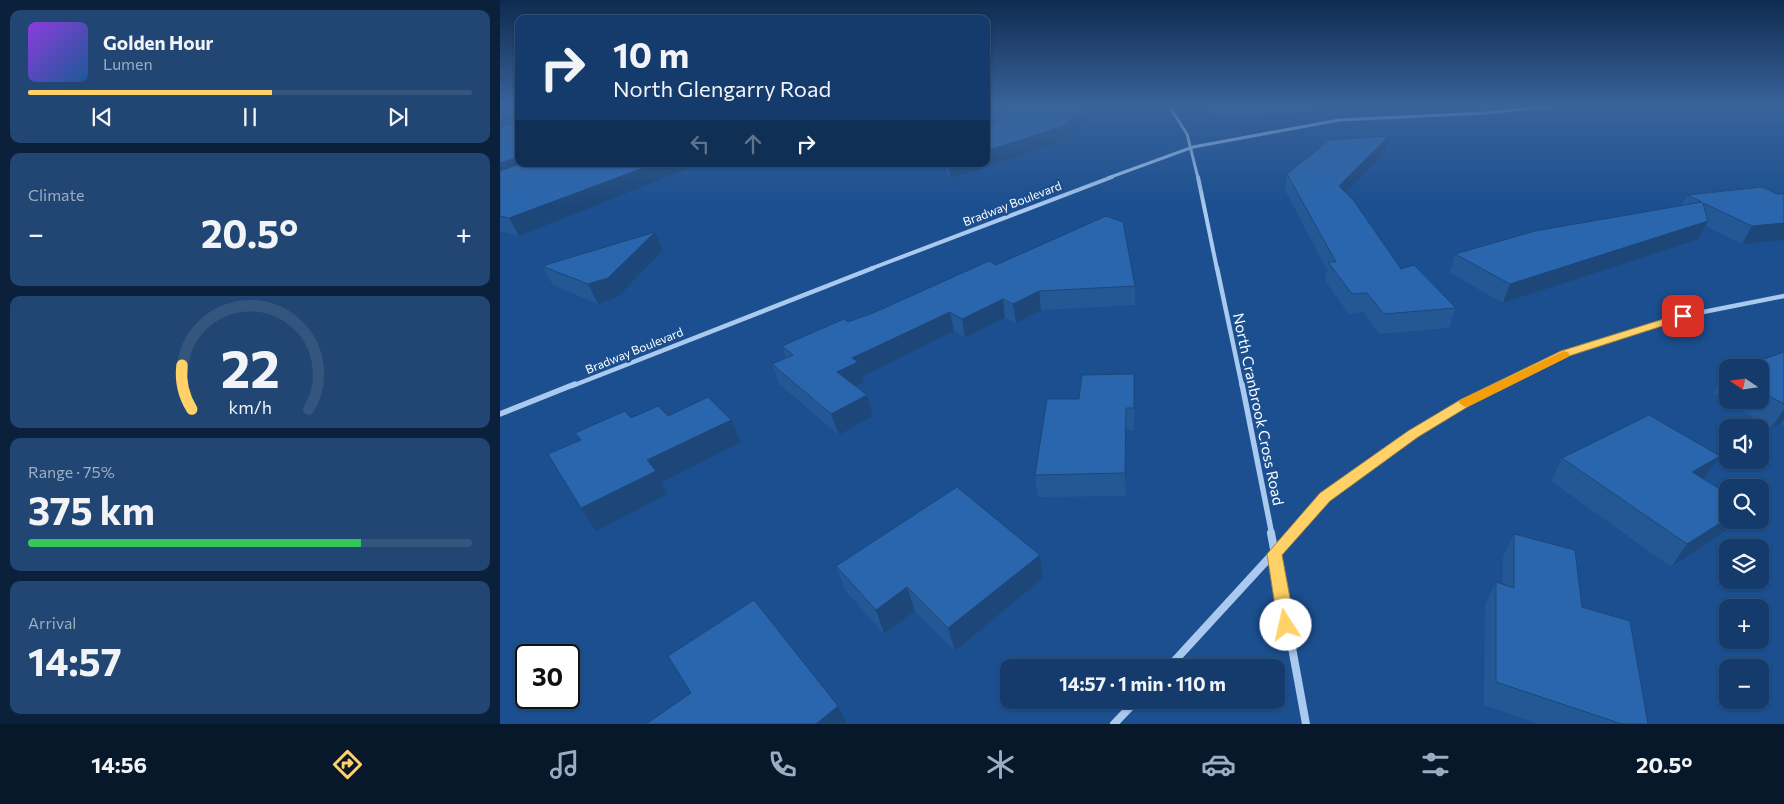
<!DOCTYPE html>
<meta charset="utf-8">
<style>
body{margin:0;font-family:Commissioner,sans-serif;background:#214673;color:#f1f3f6;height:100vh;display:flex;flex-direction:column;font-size:19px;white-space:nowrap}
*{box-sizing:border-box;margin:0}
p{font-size:16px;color:#9dadc1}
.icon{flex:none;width:28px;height:28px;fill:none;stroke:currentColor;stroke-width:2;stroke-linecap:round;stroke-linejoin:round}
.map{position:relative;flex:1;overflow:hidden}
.side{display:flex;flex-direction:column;gap:10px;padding:10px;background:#0b203b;width:500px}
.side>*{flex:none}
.top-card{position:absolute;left:15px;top:15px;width:475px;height:152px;border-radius:10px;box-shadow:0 1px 4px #0004,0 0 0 1px #33557e;background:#143b6b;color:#f1f3f6;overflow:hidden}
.needle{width:32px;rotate:283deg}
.buttons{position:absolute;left:1219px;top:359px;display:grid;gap:10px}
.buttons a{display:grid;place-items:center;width:50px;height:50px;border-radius:10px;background:#143b6b;box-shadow:0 1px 4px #0004,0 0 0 1px #33557e;font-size:25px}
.speed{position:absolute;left:15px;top:644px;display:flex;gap:10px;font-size:25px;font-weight:700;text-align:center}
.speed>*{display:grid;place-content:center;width:65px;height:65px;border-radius:50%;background:#143b6b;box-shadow:0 1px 4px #0004,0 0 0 1px #33557e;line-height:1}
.speed .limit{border:2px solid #111;border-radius:8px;background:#fff;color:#111}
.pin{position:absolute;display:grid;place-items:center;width:42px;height:42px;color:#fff;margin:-21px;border-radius:10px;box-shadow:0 2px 8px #0006}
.me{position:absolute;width:55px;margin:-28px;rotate:350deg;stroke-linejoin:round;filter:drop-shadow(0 0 4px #0008)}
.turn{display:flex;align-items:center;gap:18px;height:105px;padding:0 15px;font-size:22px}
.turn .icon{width:65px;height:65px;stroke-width:2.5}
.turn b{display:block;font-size:35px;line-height:42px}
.lanes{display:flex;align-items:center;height:48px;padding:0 15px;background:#0003;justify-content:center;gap:25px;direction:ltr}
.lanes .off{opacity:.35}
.big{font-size:38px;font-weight:700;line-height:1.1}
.side .tile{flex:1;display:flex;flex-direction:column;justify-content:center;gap:8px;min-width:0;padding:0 18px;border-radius:10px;background:#214673}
.side .dial{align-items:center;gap:0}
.dial svg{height:130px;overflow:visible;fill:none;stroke:#33557e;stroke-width:7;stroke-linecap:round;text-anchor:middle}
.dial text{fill:#f1f3f6;stroke:none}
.song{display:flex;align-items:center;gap:15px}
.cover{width:60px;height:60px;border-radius:8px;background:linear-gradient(135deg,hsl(270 70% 55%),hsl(210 70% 35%))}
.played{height:5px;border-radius:2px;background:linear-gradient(90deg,#ffd166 55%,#33557e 55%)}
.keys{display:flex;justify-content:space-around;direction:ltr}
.heat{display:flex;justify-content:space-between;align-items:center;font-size:28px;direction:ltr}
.charge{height:8px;border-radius:4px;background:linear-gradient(90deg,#34c759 75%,#33557e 0)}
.trip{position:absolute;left:500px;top:659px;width:285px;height:50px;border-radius:10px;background:#143b6b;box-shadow:0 1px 4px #0004,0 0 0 1px #33557e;font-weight:700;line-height:50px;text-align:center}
.tab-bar{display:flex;height:80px;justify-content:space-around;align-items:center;background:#08182b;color:#9dadc1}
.tab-bar .icon{width:35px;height:35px}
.tab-bar .current{color:#ffd166}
.tab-bar b{font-size:22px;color:#f1f3f6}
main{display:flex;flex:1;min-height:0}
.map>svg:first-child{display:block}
</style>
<main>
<section class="side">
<div class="tile">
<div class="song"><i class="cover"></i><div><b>Golden Hour</b><p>Lumen</p></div></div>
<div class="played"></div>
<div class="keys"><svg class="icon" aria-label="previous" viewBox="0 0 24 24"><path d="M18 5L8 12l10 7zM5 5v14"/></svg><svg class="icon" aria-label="pause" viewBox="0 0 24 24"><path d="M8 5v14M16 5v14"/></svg><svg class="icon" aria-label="next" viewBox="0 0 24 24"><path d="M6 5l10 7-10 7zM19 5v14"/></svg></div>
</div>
<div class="tile"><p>Climate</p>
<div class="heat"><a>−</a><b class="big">20.5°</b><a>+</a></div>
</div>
<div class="tile dial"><svg viewBox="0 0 100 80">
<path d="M14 69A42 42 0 1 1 86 69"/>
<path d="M14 69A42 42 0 0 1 8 42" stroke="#ffd166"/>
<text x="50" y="56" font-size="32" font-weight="700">22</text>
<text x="50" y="72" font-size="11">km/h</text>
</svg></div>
<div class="tile"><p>Range · 75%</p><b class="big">375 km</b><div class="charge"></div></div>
<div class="tile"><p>Arrival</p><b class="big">14:57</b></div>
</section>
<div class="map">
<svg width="1284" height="724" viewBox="0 0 1284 724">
<rect width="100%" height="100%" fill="#1b4f8f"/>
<path fill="#2461a8" d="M 699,106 L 864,106 L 739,118 L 717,115 Z"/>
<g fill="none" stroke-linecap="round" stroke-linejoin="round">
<path stroke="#a9c9ee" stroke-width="3" d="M 669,106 L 687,134 L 698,178
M 608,178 L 693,147 L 839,120 L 984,113 L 1054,106"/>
<path stroke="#a9c9ee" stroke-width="4" d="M 698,177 L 717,269
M 370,269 L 612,177"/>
<path stroke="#a9c9ee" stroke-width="4.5" d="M 717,268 L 742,386
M 72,386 L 373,268
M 1000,386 L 1065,354 L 1183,316 L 1284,296"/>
<path stroke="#a9c9ee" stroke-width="5.5" d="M 742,384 L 772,535
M 0,414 L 75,384
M 790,535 L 825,497 L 913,434 L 964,403 L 1002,384"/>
<path stroke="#a9c9ee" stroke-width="8" d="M 771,533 L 806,724
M 668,668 L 792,533
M 614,724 L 637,700"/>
</g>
<path fill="#245895" d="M 0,106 L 19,106 L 19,119 L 0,118 Z
M 509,106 L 601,106 L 601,107 L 564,141 L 451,179 L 447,173 L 446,164 L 486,164 Z
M 0,127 L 19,164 L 182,171 L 19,236 L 0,231 Z
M 889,136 L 886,151 L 845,192 L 901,269 L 956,308 L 949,328 L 879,334 L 863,312 L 849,314 L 825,281 L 827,270 L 785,190 L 787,174 Z
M 1277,194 L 1242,244 L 1206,226 L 1199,239 L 1003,303 L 950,273 L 955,254 L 1181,206 L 1187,195 Z
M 155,232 L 163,250 L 118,297 L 98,304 L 53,285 L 42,266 Z
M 496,265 L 635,286 L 635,305 L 541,310 L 516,323 L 505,318 L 465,338 L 454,331 L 362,377 L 364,382 L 356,386 L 367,395 L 373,416 L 339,435 L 279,384 L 272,364 L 286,357 L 282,346 L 348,322 Z
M 1284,352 L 1284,426 L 1281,424 L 1271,428 L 1213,393 L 1226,372 L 1228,371 L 1228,400 L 1260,400 L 1260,368 Z
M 634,374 L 634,430 L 626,430 L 626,496 L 538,497 L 535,475 L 579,399 Z
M 1220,456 L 1205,478 L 1203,479 L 1228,520 L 1235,520 L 1229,529 L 1171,567 L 1051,481 L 1062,458 Z
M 1014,534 L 1082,607 L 1148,724 L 1039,724 L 984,705 L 985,605 L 996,582 L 1003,584 L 1003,557 Z
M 336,566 L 543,578 L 455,651 L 415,611 L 384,634 L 345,590 Z"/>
<path fill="#1d4779" d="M 587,106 L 601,106 L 601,107 L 564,141 L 451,179 L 448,164 L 486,164 L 486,151 Z
M 889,136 L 886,151 L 836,202 L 839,186 Z
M 19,157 L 19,164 L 52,164 L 0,182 L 0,163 Z
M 154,164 L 196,164 L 182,171 L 19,236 L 9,218 Z
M 1208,221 L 1199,239 L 1003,303 L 1010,284 Z
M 1284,223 L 1284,240 L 1242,244 L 1252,226 Z
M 155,232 L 163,250 L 118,297 L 98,304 L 88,284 Z
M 539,291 L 541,310 L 516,323 L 513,304 Z
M 503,299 L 505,318 L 465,338 L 462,319 Z
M 450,312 L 454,331 L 362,377 L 364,382 L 343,392 L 337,372 L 352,358 Z
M 367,395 L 373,416 L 339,435 L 331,414 Z
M 626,408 L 626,496 L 625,473 Z
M 1284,409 L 1284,419 L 1281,424 L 1271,428 Z
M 231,420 L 241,442 L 162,482 L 168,494 L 96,531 L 81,508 L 147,460 Z
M 1220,456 L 1205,478 L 1177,495 L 1192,472 Z
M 1228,518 L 1228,520 L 1235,520 L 1229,529 L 1171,567 L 1187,544 Z
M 540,555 L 543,578 L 455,651 L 448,628 Z
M 407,587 L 415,611 L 384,634 L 376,610 Z
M 338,706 L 347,724 L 316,724 Z"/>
<path fill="#2a66ad" stroke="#1d4779" d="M 509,106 L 587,106 L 563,126 L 486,151 L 486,128 L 505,115 Z
M 19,122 L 19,157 L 0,163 L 0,127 Z
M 889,136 L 839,186 L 854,201 L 901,269 L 914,265 L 956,308 L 884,314 L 867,293 L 852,294 L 828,262 L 836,262 L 787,174 L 829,140 Z
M 20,164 L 154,164 L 9,218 L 0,216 L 0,171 Z
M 1262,187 L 1277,194 L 1284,194 L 1284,223 L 1252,226 L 1203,203 L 1208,221 L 1010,284 L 955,254 L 1035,231 L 1202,202 L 1187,195 Z
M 606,216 L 623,222 L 635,286 L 539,291 L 513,304 L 503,299 L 462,319 L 450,312 L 352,358 L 358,362 L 337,372 L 367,395 L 331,414 L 272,364 L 293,355 L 282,346 L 344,319 L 348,322 L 373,313 L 489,261 L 496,265 Z
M 155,232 L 108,278 L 88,284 L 42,266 Z
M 1284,352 L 1284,404 L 1260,391 L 1260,368 L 1239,368 Z
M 634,374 L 634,408 L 626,408 L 625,473 L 535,475 L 547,399 L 579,399 L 582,375 Z
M 208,397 L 231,420 L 147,460 L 156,471 L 81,508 L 48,454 L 81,440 L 75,433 L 125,411 L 131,418 L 158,406 L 168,416 Z
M 1149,415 L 1220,456 L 1192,472 L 1228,494 L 1228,518 L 1187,544 L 1062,458 Z
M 457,487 L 540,555 L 448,628 L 407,587 L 376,610 L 336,566 Z
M 1014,534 L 1075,550 L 1082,607 L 1130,621 L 1148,724 L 1122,724 L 996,682 L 996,582 L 1014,588 Z
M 254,600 L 338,706 L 316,724 L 146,724 L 191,693 L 168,656 Z"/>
<linearGradient id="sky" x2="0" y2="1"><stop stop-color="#0f2b4f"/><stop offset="0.51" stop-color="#39639b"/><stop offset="1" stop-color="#39639b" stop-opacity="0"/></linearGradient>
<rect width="1284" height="207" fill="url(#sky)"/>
<path fill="#ffd166" stroke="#a68842" d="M 1183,313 L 1188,316 L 1187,318 L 1069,356 L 969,406 L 918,437 L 830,501 L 782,555 L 795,625 L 793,630 L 786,632 L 780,630 L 778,625 L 767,554 L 820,493 L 908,431 L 960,400 L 1061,351 Z"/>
<path fill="#f59e0b" d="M 1064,351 L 1068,352 L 1069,354 L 1068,357 L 969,406 L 965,407 L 959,403 L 960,400 Z"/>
<g text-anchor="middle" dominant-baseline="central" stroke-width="5" stroke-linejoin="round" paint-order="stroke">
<g font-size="12" fill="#fff" stroke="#1b4f8f">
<text transform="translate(512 203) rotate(-21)">Bradway Boulevard</text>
<text transform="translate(134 350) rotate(-22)">Bradway Boulevard</text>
</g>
<g font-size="15" fill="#fff" stroke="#1b4f8f">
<text transform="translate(759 409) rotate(78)">North Cranbrook Cross Road</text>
</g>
</g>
</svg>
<div class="buttons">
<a><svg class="needle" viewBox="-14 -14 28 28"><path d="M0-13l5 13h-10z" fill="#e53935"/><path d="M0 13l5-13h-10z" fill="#9dadc1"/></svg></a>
<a><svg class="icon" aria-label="sound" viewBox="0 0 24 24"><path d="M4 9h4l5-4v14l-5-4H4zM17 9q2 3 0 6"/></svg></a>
<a><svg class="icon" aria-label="search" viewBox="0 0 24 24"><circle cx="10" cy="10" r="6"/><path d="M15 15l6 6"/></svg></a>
<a><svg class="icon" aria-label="layers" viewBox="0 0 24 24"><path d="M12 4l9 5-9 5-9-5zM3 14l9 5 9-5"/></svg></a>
<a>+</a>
<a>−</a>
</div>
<div class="speed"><div class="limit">30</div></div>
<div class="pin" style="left:1183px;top:316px;background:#d93025"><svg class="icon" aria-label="arrive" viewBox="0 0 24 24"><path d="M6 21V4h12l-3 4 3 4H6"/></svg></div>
<svg class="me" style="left:786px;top:625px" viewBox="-20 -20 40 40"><circle r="19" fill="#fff"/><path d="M0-13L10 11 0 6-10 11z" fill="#ffd166"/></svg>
<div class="trip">14:57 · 1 min · 110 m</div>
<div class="top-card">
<div class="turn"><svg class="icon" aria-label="right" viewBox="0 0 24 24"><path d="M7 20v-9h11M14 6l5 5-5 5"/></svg><div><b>10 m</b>North Glengarry Road</div></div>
<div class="lanes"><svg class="icon off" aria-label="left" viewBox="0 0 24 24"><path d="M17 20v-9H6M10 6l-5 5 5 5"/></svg><svg class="icon off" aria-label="ahead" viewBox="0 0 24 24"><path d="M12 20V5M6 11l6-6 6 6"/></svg><svg class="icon" aria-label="right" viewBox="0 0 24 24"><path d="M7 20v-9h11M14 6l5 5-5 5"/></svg></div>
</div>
</div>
</main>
<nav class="tab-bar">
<b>14:56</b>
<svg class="icon current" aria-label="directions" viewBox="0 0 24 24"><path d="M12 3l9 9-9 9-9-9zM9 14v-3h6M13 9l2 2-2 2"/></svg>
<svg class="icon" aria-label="music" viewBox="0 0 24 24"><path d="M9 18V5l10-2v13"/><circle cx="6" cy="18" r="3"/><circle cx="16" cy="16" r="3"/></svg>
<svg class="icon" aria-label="phone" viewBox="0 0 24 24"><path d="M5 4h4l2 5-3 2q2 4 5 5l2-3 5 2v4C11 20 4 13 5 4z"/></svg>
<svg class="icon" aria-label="climate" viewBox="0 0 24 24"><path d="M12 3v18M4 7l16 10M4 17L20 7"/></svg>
<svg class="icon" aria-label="car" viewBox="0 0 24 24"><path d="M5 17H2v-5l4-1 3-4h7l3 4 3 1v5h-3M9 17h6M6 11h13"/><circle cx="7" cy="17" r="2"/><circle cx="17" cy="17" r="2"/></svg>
<svg class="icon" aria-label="filters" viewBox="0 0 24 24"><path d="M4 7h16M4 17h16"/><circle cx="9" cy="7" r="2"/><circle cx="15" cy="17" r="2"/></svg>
<b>20.5°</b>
</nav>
